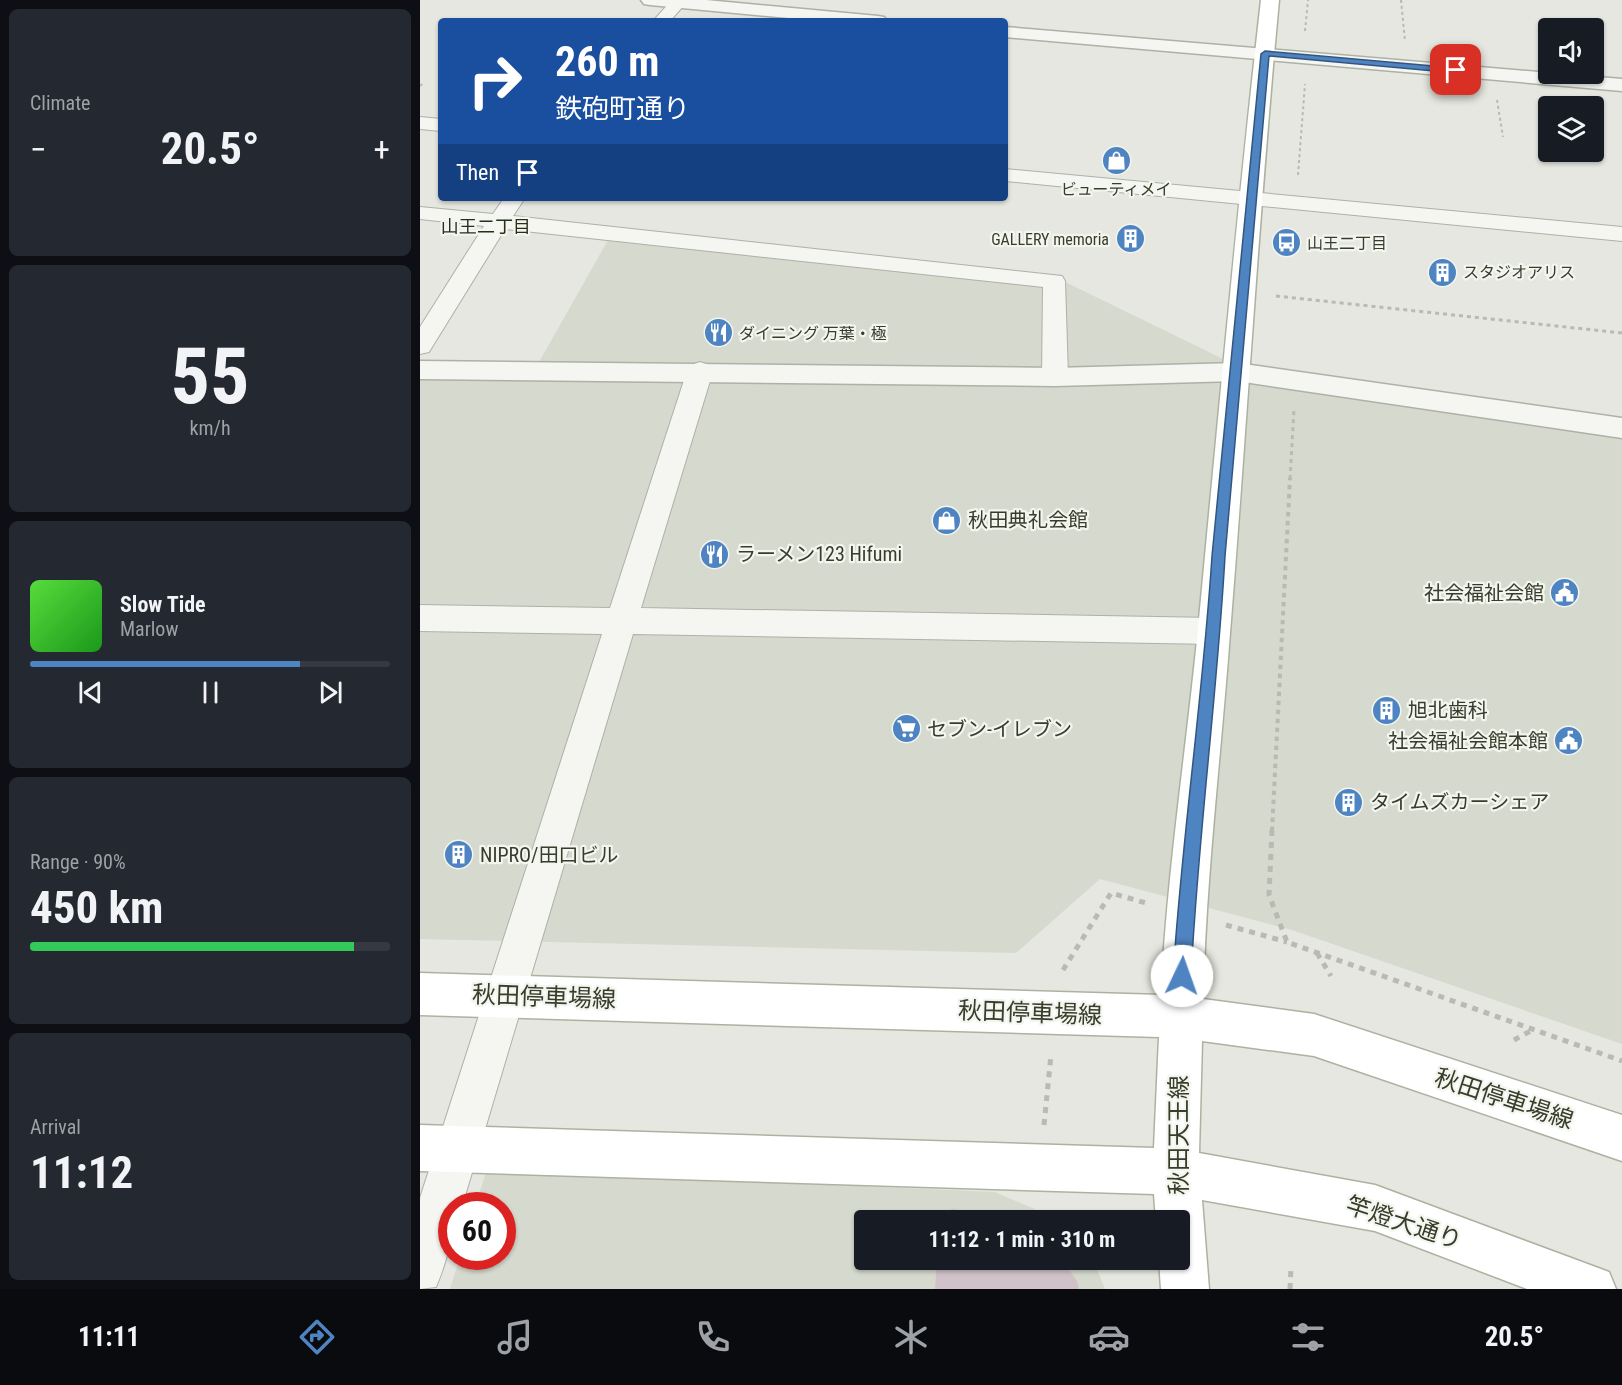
<!DOCTYPE html>
<meta charset="utf-8">
<style>
body{margin:0;font-family:"Roboto Condensed","Noto Sans JP",sans-serif;background:#242831;color:#f1f3f6;height:100vh;display:flex;flex-direction:column;font-size:22px;white-space:nowrap}
*{box-sizing:border-box;margin:0}
p{font-size:20px;color:#9ea1a6}
.icon{flex:none;width:33px;height:33px;fill:none;stroke:currentColor;stroke-width:2;stroke-linecap:round;stroke-linejoin:round}
.map{position:relative;flex:1;overflow:hidden}
.drawer{display:flex;flex-direction:column;gap:9px;padding:9px;background:#0d0f14;width:420px}
.drawer>*{flex:none}
.banner{position:absolute;left:18px;top:18px;width:570px;height:183px;border-radius:6px;box-shadow:0 2px 4px #0004;background:#1a4fa0;color:#fff;overflow:hidden}
.fabs{position:absolute;left:1118px;top:18px;display:grid;gap:12px}
.fabs a{display:grid;place-items:center;width:66px;height:66px;border-radius:6px;background:#171b24;box-shadow:0 2px 4px #0004;font-size:30px}
.speed{position:absolute;left:18px;top:1192px;display:flex;gap:12px;font-size:30px;font-weight:700;text-align:center}
.speed>*{display:grid;place-content:center;width:78px;height:78px;border-radius:50%;background:#171b24;box-shadow:0 2px 4px #0004;line-height:1}
.speed .limit{border:9px solid #d22;background:#fff;color:#111}
.pin{position:absolute;display:grid;place-items:center;width:51px;height:51px;color:#fff;margin:-26px;border-radius:12px;box-shadow:0 3px 9px #0006}
.me{position:absolute;width:66px;margin:-33px;rotate:3deg;stroke-linejoin:round;filter:drop-shadow(0 0 4px #0008)}
.turn{display:flex;align-items:center;gap:21px;height:126px;padding:0 18px;font-size:27px}
.turn .icon{width:78px;height:78px;stroke-width:2.5}
.turn b{display:block;font-size:42px;line-height:51px}
.then{display:flex;align-items:center;height:57px;padding:0 18px;background:#0003;gap:12px;font-size:22px}
.big{font-size:45px;font-weight:700;line-height:1.1}
.drawer .card{flex:1;display:flex;flex-direction:column;justify-content:center;gap:9px;min-width:0;padding:0 21px;border-radius:9px;background:#242831}
.drawer .dial{align-items:center;gap:0}
.dial b{font-size:78px;line-height:1}
.song{display:flex;align-items:center;gap:18px}
.cover{width:72px;height:72px;border-radius:9px;background:linear-gradient(135deg,hsl(110 70% 55%),hsl(120 70% 35%))}
.played{height:6px;border-radius:3px;background:linear-gradient(90deg,#4f84c2 75%,#363941 75%)}
.keys{display:flex;justify-content:space-around;direction:ltr}
.heat{display:flex;justify-content:space-between;align-items:center;font-size:33px;direction:ltr}
.charge{height:9px;border-radius:4px;background:linear-gradient(90deg,#34c759 90%,#363941 0)}
.trip{position:absolute;left:434px;top:1210px;width:336px;height:60px;border-radius:6px;background:#171b24;box-shadow:0 2px 4px #0004;font-weight:700;line-height:60px;text-align:center}
.dock{display:flex;height:96px;justify-content:space-around;align-items:center;background:#090b0e;color:#9ea1a6}
.dock .icon{width:42px;height:42px}
.dock .on{color:#4f84c2}
.dock b{font-size:27px;color:#f1f3f6}
main{display:flex;flex:1;min-height:0}
.map>svg:first-child{display:block}
</style>
<main>
<section class="drawer">
<div class="card"><p>Climate</p>
<div class="heat"><a>−</a><b class="big">20.5°</b><a>+</a></div>
</div>
<div class="card dial"><b>55</b><p>km/h</p></div>
<div class="card">
<div class="song"><i class="cover"></i><div><b>Slow Tide</b><p>Marlow</p></div></div>
<div class="played"></div>
<div class="keys"><svg class="icon" aria-label="previous" viewBox="0 0 24 24"><path d="M18 5L8 12l10 7zM5 5v14"/></svg><svg class="icon" aria-label="pause" viewBox="0 0 24 24"><path d="M8 5v14M16 5v14"/></svg><svg class="icon" aria-label="next" viewBox="0 0 24 24"><path d="M6 5l10 7-10 7zM19 5v14"/></svg></div>
</div>
<div class="card"><p>Range · 90%</p><b class="big">450 km</b><div class="charge"></div></div>
<div class="card"><p>Arrival</p><b class="big">11:12</b></div>
</section>
<div class="map">
<svg width="1202" height="1289" viewBox="0 0 1202 1289">
<rect width="100%" height="100%" fill="#e5e7e0"/>
<path fill="#d5d9ce" d="M 192,233 L 641,280 L 863,388 L 1202,436 L 1202,1044 L 872,930 L 680,879 L 596,953 L 0,939 L 0,362 L 118,364 Z
M 67,1170 L 575,1192 L 642,1221 L 444,1221 L 444,1260 L 673,1260 L 685,1289 L 30,1289 L 40,1257 L 82,1257 L 82,1206 L 55,1206 Z"/>
<path fill="#d1c2ca" d="M 517,1260 L 642,1260 L 657,1281 L 659,1289 L 515,1289 Z"/>
<g fill="none" stroke-linecap="round" stroke-linejoin="round">
<defs>
<path id="minor" d="M 252,0 L 264,0 L 266,3 L 250,21 L 233,21 Z
M 0,117 L 21,119 L 21,131 L 0,129 Z
M 585,169 L 1202,227 L 1202,241 L 585,181 Z
M 84,198 L 105,198 L 93,216 L 642,276 L 645,281 L 648,377 L 644,383 L 635,386 L 626,383 L 622,377 L 623,287 L 85,229 L 9,352 L 0,354 L 0,327 L 64,226 L 0,219 L 0,207 L 73,214 Z
M 280,362 L 289,365 L 293,371 L 221,608 L 794,618 L 805,622 L 810,631 L 805,640 L 794,644 L 213,634 L 42,1206 L 32,1206 C 32,1239 29,1256 16,1287 L 0,1289 L 0,1198 L 182,634 L 0,631 L 0,605 L 190,608 L 267,371 L 271,365 Z"/>
<path id="tertiary" d="M 221,0 L 286,0 L 458,16 L 464,17 L 467,21 L 401,21 L 230,5 L 224,4 Z
M 585,27 L 1202,79 L 1202,91 L 585,37 Z
M 0,361 L 635,368 L 817,363 L 1202,418 L 1202,438 L 817,381 L 635,386 L 0,379 Z"/>
<path id="primary" d="M 841,0 L 859,0 C 839,211 827,422 810,633 C 801,755 786,876 783,999 L 894,1014 L 1202,1115 L 1202,1161 L 894,1056 L 782,1041 L 779,1153 L 955,1185 L 1189,1272 L 1196,1289 L 1107,1289 L 955,1231 L 782,1200 L 789,1289 L 741,1289 L 739,1260 L 759,1260 L 759,1221 L 736,1221 L 734,1194 L 0,1171 L 0,1125 L 734,1148 L 739,1037 L 0,1015 L 0,973 L 741,995 C 747,873 766,752 778,630 C 798,420 817,210 841,0 Z"/>
</defs>
<use href="#minor" stroke="#adb1a6" stroke-width="2"/>
<use href="#tertiary" stroke="#adb1a6" stroke-width="3"/>
<use href="#primary" stroke="#adb2a0" stroke-width="3"/>
<path stroke="#b8bbb2" stroke-width="2" stroke-dasharray="3 3" stroke-linecap="butt" d="M 981,0 L 985,41
M 885,31 L 888,0
M 0,86 L 3,83
M 1077,100 L 1083,137
M 878,175 L 885,84"/>
<path stroke="#b8bbb2" stroke-width="3" stroke-dasharray="4 4" stroke-linecap="butt" d="M 856,296 L 1202,333
M 870,479 L 874,409"/>
<path stroke="#b8bbb2" stroke-width="4" stroke-dasharray="4.5 4.5" stroke-linecap="butt" d="M 852,831 L 870,478"/>
<path stroke="#b8bbb2" stroke-width="5" stroke-dasharray="6 6" stroke-linecap="butt" d="M 852,830 L 849,895 L 867,942 L 1202,1061
M 806,925 L 867,942
M 897,953 L 911,976
M 643,970 L 691,893 L 726,903
M 1094,1040 L 1114,1029
M 624,1125 L 631,1055
M 531,1212 L 572,1214 L 577,1221
M 613,1221 L 615,1210
M 870,1289 L 871,1267"/>
<use href="#minor" fill="#f5f6f2" fill-rule="evenodd"/>
<use href="#tertiary" fill="#f5f6f2" fill-rule="evenodd"/>
<use href="#primary" fill="#fff" fill-rule="evenodd"/>
</g>
<path fill="#4f84c2" stroke="#33567e" stroke-width="1.5" d="M 845,51 L 1036,68 L 1039,70 L 1036,73 L 849,56 L 805,556 C 797,697 778,836 771,976 L 768,982 L 762,985 L 756,982 L 753,976 C 762,836 783,697 792,556 L 841,54 Z"/>
<defs>
<symbol id="shop-disc" viewBox="-11 -11 22 22"><circle r="9.5" fill="#4f84c2" stroke="#f3f5ef"/><path d="M-5-2.5h2.3a2.7 3.5 0 0 1 5.4 0H5L5.5 6h-11ZM-1.5-2.5h3a1.5 2.3 0 0 0-3 0Z" fill="#fff"/></symbol>
<symbol id="building-disc" viewBox="-11 -11 22 22"><circle r="9.5" fill="#4f84c2" stroke="#f3f5ef"/><path d="M-4-6H4V6H1V3H-1V6H-4ZM-2.5-4.3h1.7v1.8h-1.7ZM.8-4.3h1.7v1.8H.8ZM-2.5-1h1.7V.8h-1.7ZM.8-1h1.7V.8H.8Z" fill="#fff"/></symbol>
<symbol id="bus-disc" viewBox="-11 -11 22 22"><circle r="9.5" fill="#4f84c2" stroke="#f3f5ef"/><path d="M-5-6H5V4H4V6H2V4H-2V6H-4V4H-5ZM-3.5-4V0h7V-4ZM-3.5 1.2v1.5H-2V1.2ZM2 1.2v1.5H3.5V1.2Z" fill="#fff"/></symbol>
<symbol id="restaurant-disc" viewBox="-11 -11 22 22"><circle r="9.5" fill="#4f84c2" stroke="#f3f5ef"/><path d="M-5-6h1v4h1v-4h1v4h1v-4h1v5L-1.5 .5V6h-2V.5L-5-1ZM5-6V6H3V1.5H1.5Q1.5-4 5-6Z" fill="#fff"/></symbol>
<symbol id="civic-disc" viewBox="-11 -11 22 22"><circle r="9.5" fill="#4f84c2" stroke="#f3f5ef"/><path d="M-.6-6.5H3V-4.5H.6V-3L4-1V1h2V6H-6V1h2V-1L-.6-3ZM-1.2 2.5V6h2.4V2.5Z" fill="#fff"/></symbol>
<symbol id="supermarket-disc" viewBox="-11 -11 22 22"><circle r="9.5" fill="#4f84c2" stroke="#f3f5ef"/><path d="M-6-5.5h2.5l.6 2H6L4.5 2H-2.5L-4.4-4H-6ZM-1.5 3.2a1.3 1.3 0 1 0 .1 0ZM3 3.2a1.3 1.3 0 1 0 .1 0Z" fill="#fff"/></symbol>
</defs>
<g fill-rule="evenodd">
<use href="#shop-disc" x="680" y="144" width="33" height="33"/>
<use href="#building-disc" x="694" y="222" width="33" height="33"/>
<use href="#bus-disc" x="850" y="226" width="33" height="33"/>
<use href="#building-disc" x="1006" y="256" width="33" height="33"/>
<use href="#restaurant-disc" x="282" y="316" width="33" height="33"/>
<use href="#shop-disc" x="510" y="504" width="33" height="33"/>
<use href="#restaurant-disc" x="278" y="538" width="33" height="33"/>
<use href="#civic-disc" x="1128" y="576" width="33" height="33"/>
<use href="#building-disc" x="950" y="694" width="33" height="33"/>
<use href="#supermarket-disc" x="470" y="712" width="33" height="33"/>
<use href="#civic-disc" x="1132" y="724" width="33" height="33"/>
<use href="#building-disc" x="912" y="786" width="33" height="33"/>
<use href="#building-disc" x="22" y="838" width="33" height="33"/>
</g>
<g text-anchor="middle" dominant-baseline="central" stroke-width="4.5" stroke-linejoin="round" paint-order="stroke">
<g font-size="16" fill="#373d2a" stroke="#f3f5ef" text-anchor="start">
<text x="696" y="189" text-anchor="middle">ビューティメイ</text>
<text x="689" y="239" text-anchor="end">GALLERY memoria</text>
<text x="887" y="243">山王二丁目</text>
<text x="1043" y="272">スタジオアリス</text>
<text x="319" y="333">ダイニング 万葉・極</text>
</g>
<g font-size="18" fill="#282e1c" stroke="#f3f5ef">
<text x="66" y="226">山王二丁目</text>
</g>
<g font-size="20" fill="#373d2a" stroke="#f3f5ef" text-anchor="start">
<text x="548" y="520">秋田典礼会館</text>
<text x="316" y="554">ラーメン123 Hifumi</text>
<text x="1124" y="593" text-anchor="end">社会福祉会館</text>
<text x="988" y="710">旭北歯科</text>
<text x="507" y="729">セブン-イレブン</text>
<text x="1128" y="741" text-anchor="end">社会福祉会館本館</text>
<text x="950" y="802">タイムズカーシェア</text>
<text x="60" y="855">NIPRO/田口ビル</text>
</g>
<g font-size="24" fill="#373d2a" stroke="#f3f5ef">
<text transform="translate(124 997) rotate(2)">秋田停車場線</text>
<text transform="translate(610 1013) rotate(2)">秋田停車場線</text>
<text transform="translate(1084 1099) rotate(18)">秋田停車場線</text>
<text transform="translate(759 1135) rotate(-90)">秋田天王線</text>
<text transform="translate(984 1223) rotate(18)">竿燈大通り</text>
</g>
</g>
</svg>
<div class="fabs">
<a><svg class="icon" aria-label="sound" viewBox="0 0 24 24"><path d="M4 9h4l5-4v14l-5-4H4zM17 9q2 3 0 6"/></svg></a>
<a><svg class="icon" aria-label="layers" viewBox="0 0 24 24"><path d="M12 4l9 5-9 5-9-5zM3 14l9 5 9-5"/></svg></a>
</div>
<div class="speed"><div class="limit">60</div></div>
<div class="pin" style="left:1036px;top:70px;background:#d93025"><svg class="icon" aria-label="arrive" viewBox="0 0 24 24"><path d="M6 21V4h12l-3 4 3 4H6"/></svg></div>
<svg class="me" style="left:762px;top:976px" viewBox="-20 -20 40 40"><circle r="19" fill="#fff"/><path d="M0-13L10 11 0 6-10 11z" fill="#4f84c2"/></svg>
<div class="trip">11:12 · 1 min · 310 m</div>
<div class="banner">
<div class="turn"><svg class="icon" aria-label="right" viewBox="0 0 24 24"><path d="M7 20v-9h11M14 6l5 5-5 5"/></svg><div><b>260 m</b>鉄砲町通り</div></div>
<div class="then">Then<svg class="icon" aria-label="arrive" viewBox="0 0 24 24"><path d="M6 21V4h12l-3 4 3 4H6"/></svg></div>
</div>
</div>
</main>
<nav class="dock">
<b>11:11</b>
<svg class="icon on" aria-label="directions" viewBox="0 0 24 24"><path d="M12 3l9 9-9 9-9-9zM9 14v-3h6M13 9l2 2-2 2"/></svg>
<svg class="icon" aria-label="music" viewBox="0 0 24 24"><path d="M9 18V5l10-2v13"/><circle cx="6" cy="18" r="3"/><circle cx="16" cy="16" r="3"/></svg>
<svg class="icon" aria-label="phone" viewBox="0 0 24 24"><path d="M5 4h4l2 5-3 2q2 4 5 5l2-3 5 2v4C11 20 4 13 5 4z"/></svg>
<svg class="icon" aria-label="climate" viewBox="0 0 24 24"><path d="M12 3v18M4 7l16 10M4 17L20 7"/></svg>
<svg class="icon" aria-label="car" viewBox="0 0 24 24"><path d="M5 17H2v-5l4-1 3-4h7l3 4 3 1v5h-3M9 17h6M6 11h13"/><circle cx="7" cy="17" r="2"/><circle cx="17" cy="17" r="2"/></svg>
<svg class="icon" aria-label="filters" viewBox="0 0 24 24"><path d="M4 7h16M4 17h16"/><circle cx="9" cy="7" r="2"/><circle cx="15" cy="17" r="2"/></svg>
<b>20.5°</b>
</nav>
